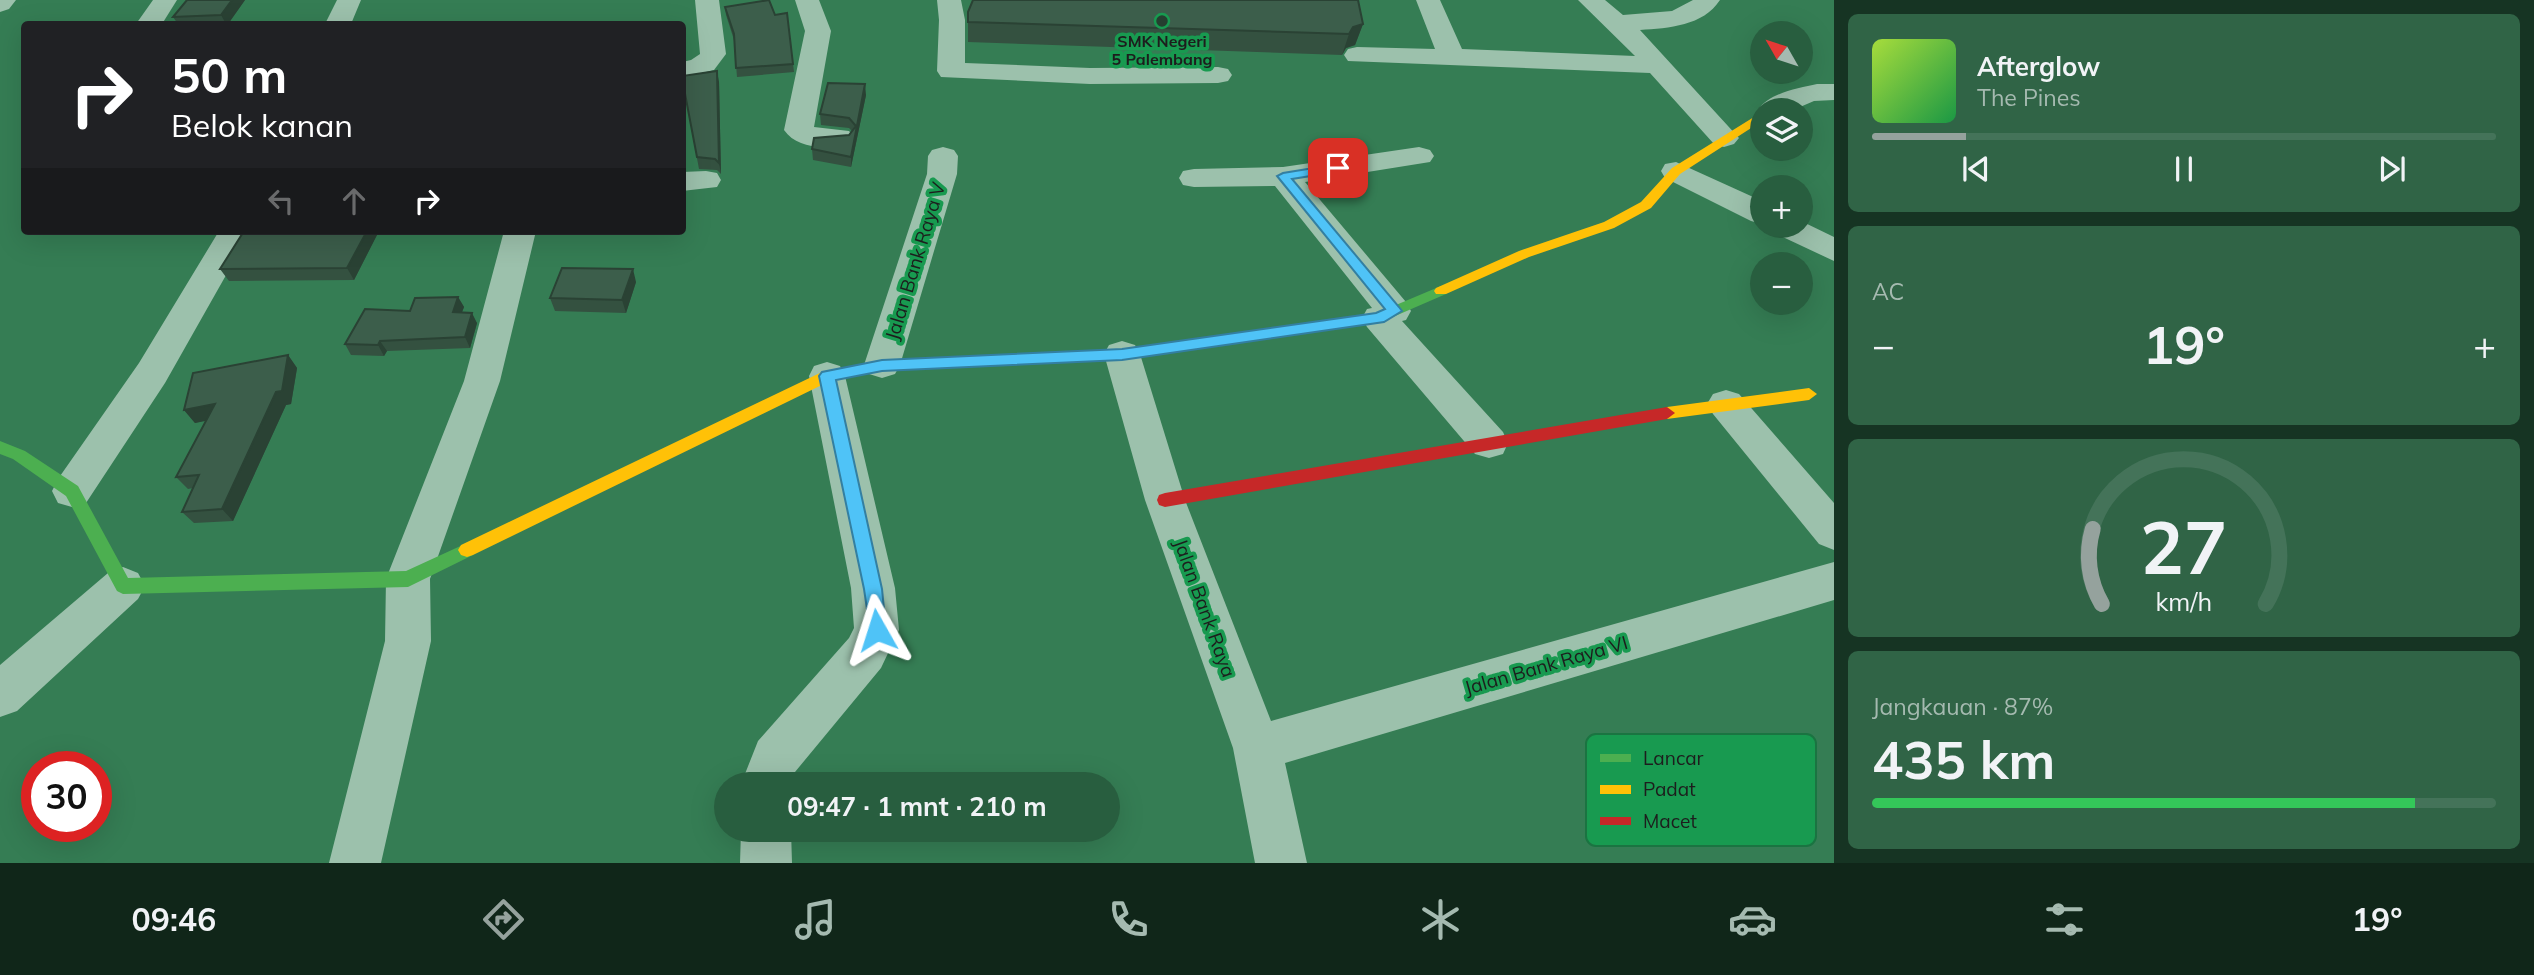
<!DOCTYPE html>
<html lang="id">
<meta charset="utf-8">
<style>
body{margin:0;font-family:Mulish,sans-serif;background:#306446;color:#f1f3f6;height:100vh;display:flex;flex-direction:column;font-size:26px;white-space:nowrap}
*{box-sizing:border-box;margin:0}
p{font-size:23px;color:#a5bab0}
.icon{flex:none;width:38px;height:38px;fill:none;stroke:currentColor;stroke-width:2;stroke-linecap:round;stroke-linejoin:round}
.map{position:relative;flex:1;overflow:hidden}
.panel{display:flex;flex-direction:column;gap:14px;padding:14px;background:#163423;width:700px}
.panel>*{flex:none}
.banner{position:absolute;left:21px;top:21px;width:665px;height:214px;border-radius:7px;box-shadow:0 7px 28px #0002;background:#202124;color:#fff;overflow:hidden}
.needle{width:46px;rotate:309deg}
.controls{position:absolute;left:1750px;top:21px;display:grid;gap:14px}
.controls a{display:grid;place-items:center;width:63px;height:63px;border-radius:50%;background:#285e3f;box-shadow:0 7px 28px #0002;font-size:35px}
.speed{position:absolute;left:21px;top:751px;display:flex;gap:14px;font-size:35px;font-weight:700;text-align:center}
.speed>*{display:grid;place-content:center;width:91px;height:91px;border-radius:50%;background:#285e3f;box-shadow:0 7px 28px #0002;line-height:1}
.speed .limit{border:10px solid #d22;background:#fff;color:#111}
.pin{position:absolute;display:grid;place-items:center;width:60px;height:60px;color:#fff;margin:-30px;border-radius:14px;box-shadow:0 4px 10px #0006}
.me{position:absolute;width:77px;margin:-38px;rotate:354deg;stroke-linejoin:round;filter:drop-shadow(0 0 5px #0008)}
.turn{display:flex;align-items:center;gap:24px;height:147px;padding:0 35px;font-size:32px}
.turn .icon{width:91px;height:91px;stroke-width:2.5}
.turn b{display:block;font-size:49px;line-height:60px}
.lanes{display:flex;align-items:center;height:66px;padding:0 35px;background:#0003;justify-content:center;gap:35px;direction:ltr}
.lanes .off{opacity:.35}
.big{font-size:52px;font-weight:700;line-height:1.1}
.panel .card{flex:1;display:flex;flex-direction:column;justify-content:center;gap:10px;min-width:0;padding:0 24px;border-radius:10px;background:#306446}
.panel .dial{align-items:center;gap:0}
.dial svg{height:182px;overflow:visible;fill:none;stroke:#447359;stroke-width:7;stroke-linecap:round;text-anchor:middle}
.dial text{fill:#f1f3f6;stroke:none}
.song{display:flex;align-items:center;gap:21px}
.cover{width:84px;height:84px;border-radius:10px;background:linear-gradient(135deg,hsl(80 70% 55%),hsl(140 70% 35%))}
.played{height:7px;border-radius:4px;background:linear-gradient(90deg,#95a29d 15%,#447359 15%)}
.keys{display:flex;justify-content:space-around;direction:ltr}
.heat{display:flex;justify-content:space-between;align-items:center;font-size:38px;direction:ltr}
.charge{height:10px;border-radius:5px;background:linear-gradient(90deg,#34c759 87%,#447359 0)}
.trip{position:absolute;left:714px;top:772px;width:406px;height:70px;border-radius:35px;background:#285e3f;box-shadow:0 7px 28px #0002;font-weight:700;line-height:70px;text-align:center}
.dock{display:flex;height:112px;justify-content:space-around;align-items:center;background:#102619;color:#a5bab0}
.dock .icon{width:49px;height:49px}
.dock .selected{color:#95a29d}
.dock b{font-size:32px;color:#f1f3f6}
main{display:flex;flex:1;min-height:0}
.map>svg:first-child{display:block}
</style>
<main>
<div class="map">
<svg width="1834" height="863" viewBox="0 0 1834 863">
<rect width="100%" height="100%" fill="#357d54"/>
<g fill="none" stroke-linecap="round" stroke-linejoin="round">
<path fill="#9cc1ac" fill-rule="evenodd" d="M 0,0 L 16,0 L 9,9 L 0,12 Z
M 153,0 L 177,0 L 162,24 L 136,24 Z
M 337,0 L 361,0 L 351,24 L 325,24 Z
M 695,0 L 719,0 L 726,54 L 714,70 L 682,78 L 682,62 L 691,60 L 700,54 Z
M 795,0 L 819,0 L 831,31 L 814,127 L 849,131 L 854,137 L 849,143 C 828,149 798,150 784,130 L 805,31 Z
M 937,0 L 961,0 L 965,20 L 965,63 L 1090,68 L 1218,67 L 1228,69 L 1232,75 L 1228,81 L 1218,83 L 1090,84 L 941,77 L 937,71 L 939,20 Z
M 1416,0 L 1440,0 L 1462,49 L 1635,56 L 1578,0 L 1605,0 L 1623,15 L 1672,11 L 1693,0 L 1720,0 C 1703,26 1669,28 1640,30 L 1739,138 L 1734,144 L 1724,147 L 1714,144 L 1650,73 L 1348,61 L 1344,55 L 1348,49 L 1357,47 L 1435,49 Z
M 1817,84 L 1834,84 L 1834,100 L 1814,101 L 1793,110 L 1762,110 L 1762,116 L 1758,110 C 1769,93 1798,88 1817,84 Z
M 943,147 L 954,150 L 958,156 L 957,174 L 900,365 L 895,374 L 882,378 L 869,374 L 864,365 L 927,174 L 928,156 L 932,150 Z
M 1419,147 L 1430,150 L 1434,156 L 1430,162 L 1305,182 L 1406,302 L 1411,311 L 1406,320 L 1402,321 L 1503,432 L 1508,443 L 1503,454 L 1489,458 L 1475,454 L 1367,327 L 1362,318 L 1367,309 L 1372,308 L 1275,186 L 1194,187 L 1183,185 L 1179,178 L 1183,171 L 1194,169 L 1283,167 Z
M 1676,162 L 1762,201 L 1762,224 L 1751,221 L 1665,178 L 1661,171 L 1665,164 Z
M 706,171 L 717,173 L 721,180 L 717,187 L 682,191 L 682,172 Z
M 1801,221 L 1834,237 L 1834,261 L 1774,233 L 1769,226 L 1801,226 Z
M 219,231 L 251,231 L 165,383 L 86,503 L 72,507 L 58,503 L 52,491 L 58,479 L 139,363 Z
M 504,231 L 536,231 L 500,381 L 430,579 L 431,641 L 381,863 L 329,863 L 385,641 L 386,579 L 464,381 Z
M 1122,341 L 1135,345 L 1140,354 L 1185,500 L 1271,721 L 1834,562 L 1834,600 L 1285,763 L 1307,863 L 1255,863 L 1233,748 L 1145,500 L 1104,354 L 1109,345 Z
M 827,362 L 840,366 L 845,376 L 895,588 L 899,630 L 881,668 L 795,772 L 791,784 L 741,784 L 758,741 L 849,638 L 854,628 L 851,588 L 809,376 L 814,366 Z
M 1726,390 L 1739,394 L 1834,503 L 1834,550 L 1819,544 L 1713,414 L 1707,404 L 1713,394 Z
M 123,567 L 138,573 L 145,586 L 138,599 L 17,711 L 0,717 L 0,665 L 108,573 Z
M 741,830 L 791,830 L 792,863 L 740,863 Z"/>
<path fill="#4caf50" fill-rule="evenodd" d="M 1441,286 L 1448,291 L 1446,294 L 1379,323 L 1122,359 L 952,367 L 945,362 L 952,357 L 1122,349 L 1377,313 Z
M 0,441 L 25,451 L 78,486 L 128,578 L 406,571 L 467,543 L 473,545 L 476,550 L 473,555 L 408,587 L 123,594 L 117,591 L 66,496 L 13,459 L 0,454 Z"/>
<path fill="#ffc107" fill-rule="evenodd" d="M 1762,112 L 1762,121 L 1680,174 L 1651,208 L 1614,228 L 1529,257 L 1446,294 L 1436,294 L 1434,291 L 1436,288 L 1519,251 L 1604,222 L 1641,202 L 1672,168 Z
M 952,357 L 959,362 L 952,367 L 882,370 L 830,381 L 473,555 L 467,557 L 461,555 L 458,550 L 461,545 L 822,372 L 882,360 Z
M 1809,388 L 1817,394 L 1809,400 L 1667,419 L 1659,413 L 1667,407 Z"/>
<path fill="#c62828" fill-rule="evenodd" d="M 1667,407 L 1675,413 L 1667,419 L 1165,507 L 1159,505 L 1157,500 L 1159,495 L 1165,493 Z"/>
</g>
<path fill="#345140" d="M 245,0 L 228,24 L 178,24 L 173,17 Z
M 725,7 L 775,15 L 787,13 L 794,72 L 737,77 L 734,40 L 726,15 Z
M 968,12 L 1363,24 L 1355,45 L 1346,48 L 1342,55 L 968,42 Z
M 682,78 L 719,82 L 721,174 L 717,170 L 699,169 Z
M 866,95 L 851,167 L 813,160 L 812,149 L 849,135 L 852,131 L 849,128 L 821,125 L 820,114 Z
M 244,231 L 379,231 L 354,280 L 229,281 L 220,269 Z
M 636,282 L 626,313 L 555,311 L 550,298 Z
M 458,297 L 464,307 L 462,312 L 477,323 L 470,348 L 387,351 L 384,356 L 351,355 L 345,344 L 410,311 Z
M 288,355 L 297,368 L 291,404 L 286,405 L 233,521 L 194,523 L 182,512 L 193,488 L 188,489 L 176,477 L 206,420 L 195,423 L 184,410 Z"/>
<path fill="#2a4234" d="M 232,0 L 245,0 L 228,24 L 226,24 L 221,15 Z
M 1363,24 L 1355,45 L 1346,48 L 1342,55 L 1349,34 L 1353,27 Z
M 717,71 L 719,82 L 721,174 L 719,163 Z
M 865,84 L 866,95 L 851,167 L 851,157 Z
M 367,231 L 379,231 L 354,280 L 347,268 Z
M 633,269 L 636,282 L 626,313 L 622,300 Z
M 458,297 L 464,307 L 458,322 L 453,312 Z
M 472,313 L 477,323 L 470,348 L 465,337 Z
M 380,341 L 387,351 L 384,356 L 378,345 Z
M 288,355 L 297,368 L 291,404 L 286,405 L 233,521 L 222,509 Z
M 215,404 L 226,417 L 195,423 L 184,410 Z"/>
<path fill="#3c5e4b" stroke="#2a4234" stroke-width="2" d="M 187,0 L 232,0 L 221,15 L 173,17 Z
M 769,0 L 775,15 L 787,13 L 793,64 L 736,68 L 734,34 L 725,7 Z
M 973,0 L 1358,0 L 1363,24 L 1353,27 L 1349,34 L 968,22 L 968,12 Z
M 717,71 L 719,163 L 715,159 L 697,157 L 682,78 L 682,76 Z
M 828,83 L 865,84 L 851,157 L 812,149 L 814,138 L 849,135 L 856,126 L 849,118 L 820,114 Z
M 244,231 L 367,231 L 347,268 L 220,269 Z
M 562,268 L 633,269 L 622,300 L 550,298 Z
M 458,297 L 453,312 L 472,313 L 465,337 L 380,341 L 378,345 L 345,344 L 365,309 L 410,311 L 415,298 Z
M 288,355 L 282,391 L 276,392 L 222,509 L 182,512 L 199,475 L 176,477 L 215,404 L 184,410 L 193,373 Z"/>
<path fill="#4fc3f7" stroke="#337fa1" stroke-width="2" d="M 1338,164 L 1344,168 L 1342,171 L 1292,179 L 1399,307 L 1402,311 L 1384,322 L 1122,360 L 882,371 L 836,380 L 882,589 L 886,630 L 884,636 L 877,638 L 871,636 L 864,589 L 819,376 L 822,372 L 882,360 L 1122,349 L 1376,313 L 1385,309 L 1277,176 L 1283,173 Z"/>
<circle fill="#253f30" stroke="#189a50" stroke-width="2.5" cx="1162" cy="21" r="7"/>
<g text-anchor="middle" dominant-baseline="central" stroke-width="7" stroke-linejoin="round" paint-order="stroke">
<g font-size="16" font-weight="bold" fill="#1d1d1d" stroke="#189a50">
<text x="1162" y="41">SMK Negeri<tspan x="1162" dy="18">5 Palembang</tspan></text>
</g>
<g font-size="19" fill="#1d1d1d" stroke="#189a50">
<text transform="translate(915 261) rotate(-73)">Jalan Bank Raya V</text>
<text transform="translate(1205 608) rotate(70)">Jalan Bank Raya</text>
<text transform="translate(1546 665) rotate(-16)">Jalan Bank Raya VI</text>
</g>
</g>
<rect x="1586" y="734" width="230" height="112" rx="10" fill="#189a50" stroke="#1a7441" stroke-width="2"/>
<rect x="1600" y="754" width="31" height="8" fill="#4caf50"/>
<rect x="1600" y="785" width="31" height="9" fill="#ffc107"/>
<rect x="1600" y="817" width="31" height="8" fill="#c62828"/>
<g font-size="19" fill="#1d1d1d">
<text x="1643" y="765">Lancar</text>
<text x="1643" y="796">Padat</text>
<text x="1643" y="828">Macet</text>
</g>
</svg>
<div class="controls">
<a><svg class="needle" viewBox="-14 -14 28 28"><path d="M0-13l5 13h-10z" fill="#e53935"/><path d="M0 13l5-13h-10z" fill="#a5bab0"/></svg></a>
<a><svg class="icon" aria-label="layers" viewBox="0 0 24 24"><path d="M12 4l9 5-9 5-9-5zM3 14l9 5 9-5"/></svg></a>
<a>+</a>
<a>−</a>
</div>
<div class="speed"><div class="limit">30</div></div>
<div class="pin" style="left:1338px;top:168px;background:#d93025"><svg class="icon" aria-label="arrive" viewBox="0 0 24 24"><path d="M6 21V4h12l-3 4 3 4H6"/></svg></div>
<svg class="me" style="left:877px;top:630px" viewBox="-20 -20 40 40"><path d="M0-17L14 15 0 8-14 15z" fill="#4fc3f7" stroke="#fff" stroke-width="4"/></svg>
<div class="trip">09:47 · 1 mnt · 210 m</div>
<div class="banner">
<div class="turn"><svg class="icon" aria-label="right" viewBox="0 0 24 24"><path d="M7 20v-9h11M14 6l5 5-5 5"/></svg><div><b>50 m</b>Belok kanan</div></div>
<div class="lanes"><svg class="icon off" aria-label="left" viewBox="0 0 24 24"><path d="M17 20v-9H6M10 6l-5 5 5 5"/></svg><svg class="icon off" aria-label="ahead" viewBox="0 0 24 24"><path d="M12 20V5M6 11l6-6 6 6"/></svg><svg class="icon" aria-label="right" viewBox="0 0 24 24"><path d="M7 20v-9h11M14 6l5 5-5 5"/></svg></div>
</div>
</div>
<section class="panel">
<div class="card">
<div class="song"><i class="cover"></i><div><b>Afterglow</b><p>The Pines</p></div></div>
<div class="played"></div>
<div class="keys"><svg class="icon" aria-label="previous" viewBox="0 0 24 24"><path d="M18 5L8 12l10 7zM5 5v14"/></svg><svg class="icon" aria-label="pause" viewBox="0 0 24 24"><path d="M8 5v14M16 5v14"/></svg><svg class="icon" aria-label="next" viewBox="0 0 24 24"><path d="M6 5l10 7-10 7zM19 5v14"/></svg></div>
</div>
<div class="card"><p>AC</p>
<div class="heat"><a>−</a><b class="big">19°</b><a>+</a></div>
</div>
<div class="card dial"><svg viewBox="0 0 100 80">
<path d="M14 69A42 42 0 1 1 86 69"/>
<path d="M14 69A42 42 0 0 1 10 36" stroke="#95a29d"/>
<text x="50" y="56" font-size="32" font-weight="700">27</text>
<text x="50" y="72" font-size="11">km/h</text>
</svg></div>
<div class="card"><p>Jangkauan · 87%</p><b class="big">435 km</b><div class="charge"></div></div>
</section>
</main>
<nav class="dock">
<b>09:46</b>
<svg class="icon selected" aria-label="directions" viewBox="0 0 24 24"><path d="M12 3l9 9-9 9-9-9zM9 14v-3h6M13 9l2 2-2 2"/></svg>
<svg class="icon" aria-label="music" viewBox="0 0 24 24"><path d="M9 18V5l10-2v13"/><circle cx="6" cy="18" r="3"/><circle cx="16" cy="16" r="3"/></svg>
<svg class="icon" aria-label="phone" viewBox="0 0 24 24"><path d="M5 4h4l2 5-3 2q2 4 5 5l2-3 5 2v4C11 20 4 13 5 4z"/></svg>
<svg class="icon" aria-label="climate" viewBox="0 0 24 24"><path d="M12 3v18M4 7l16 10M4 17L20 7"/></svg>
<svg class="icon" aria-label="car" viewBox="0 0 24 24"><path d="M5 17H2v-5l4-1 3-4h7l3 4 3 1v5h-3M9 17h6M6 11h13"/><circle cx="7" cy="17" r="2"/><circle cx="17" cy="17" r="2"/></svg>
<svg class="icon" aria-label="filters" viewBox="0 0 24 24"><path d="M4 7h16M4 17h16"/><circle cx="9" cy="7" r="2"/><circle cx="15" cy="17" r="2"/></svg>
<b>19°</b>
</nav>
